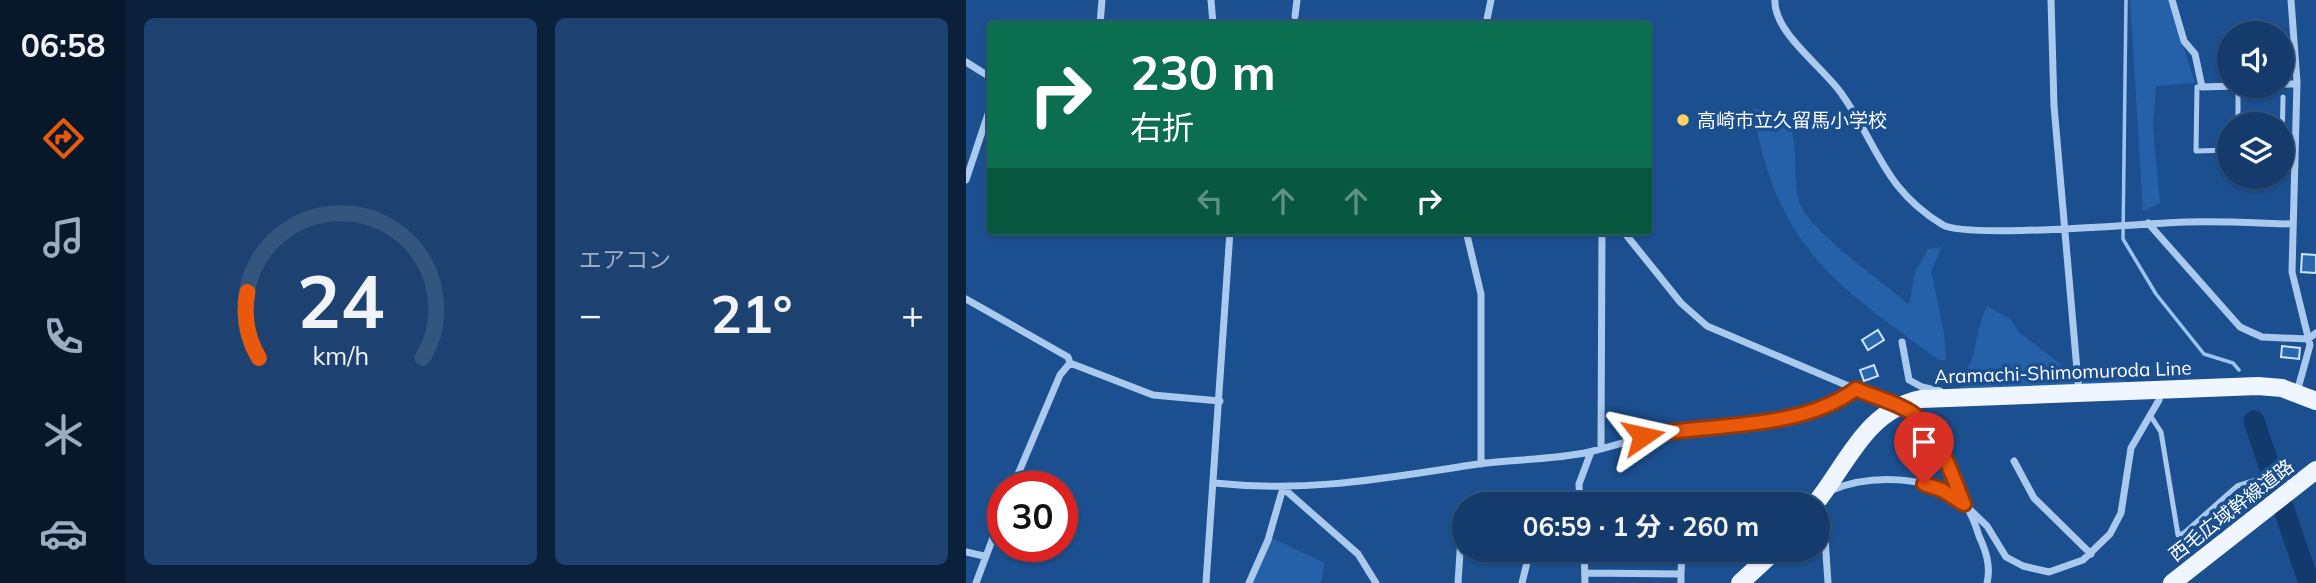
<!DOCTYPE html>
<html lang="ja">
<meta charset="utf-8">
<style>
body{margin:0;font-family:Mulish,"Noto Sans JP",sans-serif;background:#1d4271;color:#f1f3f6;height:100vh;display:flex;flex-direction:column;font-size:26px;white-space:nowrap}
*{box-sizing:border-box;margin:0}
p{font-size:23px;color:#9dadc1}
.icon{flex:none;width:38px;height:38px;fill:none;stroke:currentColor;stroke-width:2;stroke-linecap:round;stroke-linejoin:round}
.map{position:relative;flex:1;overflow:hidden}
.sheet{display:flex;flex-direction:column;gap:18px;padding:18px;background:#0b203b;width:840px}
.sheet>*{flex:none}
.hud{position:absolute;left:21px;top:21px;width:665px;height:214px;border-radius:7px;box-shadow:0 2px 5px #0004,0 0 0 2px #33557e;background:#0b6e4f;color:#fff;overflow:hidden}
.buttons{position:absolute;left:1251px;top:21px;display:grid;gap:14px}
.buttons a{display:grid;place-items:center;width:77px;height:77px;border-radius:50%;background:#143b6b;box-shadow:0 2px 5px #0004,0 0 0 2px #33557e;font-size:35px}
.speed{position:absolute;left:21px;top:471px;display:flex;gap:14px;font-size:35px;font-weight:700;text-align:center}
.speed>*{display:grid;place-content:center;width:91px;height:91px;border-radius:50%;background:#143b6b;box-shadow:0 2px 5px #0004,0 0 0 2px #33557e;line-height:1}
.speed .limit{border:10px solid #d22;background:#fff;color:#111}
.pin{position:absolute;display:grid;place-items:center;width:60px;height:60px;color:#fff;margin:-72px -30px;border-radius:50% 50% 50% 0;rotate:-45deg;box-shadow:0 0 7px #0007}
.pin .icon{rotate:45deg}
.me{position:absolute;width:77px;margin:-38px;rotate:79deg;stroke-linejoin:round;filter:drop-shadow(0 0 5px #0008)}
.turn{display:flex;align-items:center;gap:24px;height:147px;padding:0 28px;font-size:32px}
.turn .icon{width:91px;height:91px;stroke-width:2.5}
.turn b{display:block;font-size:49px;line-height:60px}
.lanes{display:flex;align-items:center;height:66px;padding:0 28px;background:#0003;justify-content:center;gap:35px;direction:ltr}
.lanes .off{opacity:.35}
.big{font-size:52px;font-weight:700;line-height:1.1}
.sheet .widget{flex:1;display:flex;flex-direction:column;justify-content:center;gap:10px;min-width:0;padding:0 24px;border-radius:10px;background:#1d4271}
.sheet .dial{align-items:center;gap:0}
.dial svg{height:182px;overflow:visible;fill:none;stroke:#33557e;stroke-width:7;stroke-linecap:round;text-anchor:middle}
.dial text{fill:#f1f3f6;stroke:none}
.heat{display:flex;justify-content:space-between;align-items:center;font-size:38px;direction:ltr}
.sheet .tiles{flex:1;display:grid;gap:18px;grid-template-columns:repeat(2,1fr)}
.trip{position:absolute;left:486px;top:492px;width:378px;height:70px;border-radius:35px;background:#143b6b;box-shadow:0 2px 5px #0004,0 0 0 2px #33557e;font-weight:700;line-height:70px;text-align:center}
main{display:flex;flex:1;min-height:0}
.tab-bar{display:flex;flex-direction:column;width:126px;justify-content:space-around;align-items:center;background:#08182b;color:#9dadc1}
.tab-bar .icon{width:49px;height:49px}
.tab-bar .selected{color:#ea580c}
.tab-bar b{font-size:32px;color:#f1f3f6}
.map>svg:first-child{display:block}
</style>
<main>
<nav class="tab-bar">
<b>06:58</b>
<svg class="icon selected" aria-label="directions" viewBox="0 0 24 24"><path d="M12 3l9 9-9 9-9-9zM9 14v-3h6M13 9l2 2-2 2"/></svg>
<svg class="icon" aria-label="music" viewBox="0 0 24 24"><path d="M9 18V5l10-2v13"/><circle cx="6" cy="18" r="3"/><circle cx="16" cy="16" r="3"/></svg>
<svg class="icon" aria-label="phone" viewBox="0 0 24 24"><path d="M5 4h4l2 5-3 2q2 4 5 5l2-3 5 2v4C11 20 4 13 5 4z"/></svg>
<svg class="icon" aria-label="climate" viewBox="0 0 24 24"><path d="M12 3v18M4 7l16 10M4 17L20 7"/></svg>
<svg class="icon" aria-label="car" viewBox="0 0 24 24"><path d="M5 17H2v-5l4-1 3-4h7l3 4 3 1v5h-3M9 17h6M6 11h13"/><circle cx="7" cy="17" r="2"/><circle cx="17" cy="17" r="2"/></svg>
</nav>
<section class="sheet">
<div class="tiles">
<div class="widget dial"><svg viewBox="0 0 100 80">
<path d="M14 69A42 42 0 1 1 86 69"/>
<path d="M14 69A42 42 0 0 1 9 40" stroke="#ea580c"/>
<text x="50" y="56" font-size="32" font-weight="700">24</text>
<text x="50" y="72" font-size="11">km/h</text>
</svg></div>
<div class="widget"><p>エアコン</p>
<div class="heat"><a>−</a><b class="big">21°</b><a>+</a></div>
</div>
</div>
</section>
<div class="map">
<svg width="1350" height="583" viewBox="0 0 1350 583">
<rect width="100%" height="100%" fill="#1b4f8f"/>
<path fill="#2461a8" d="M 1164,0 L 1203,0 L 1229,83 L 1190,86 L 1187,127 L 1194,203 L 1177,211 Z
M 787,109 L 820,113 C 833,142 827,168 832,198 C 838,229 917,281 943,305 L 949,272 L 962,249 L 976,247 L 965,271 L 978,333 L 980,360 L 973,360 C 867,283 810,247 787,109 Z
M 1021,306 L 1044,319 L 1054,333 L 1101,369 L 1116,373 L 1145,367 L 1161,382 L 995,390 L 994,380 C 1012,361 1008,331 1021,306 Z
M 306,538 L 359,563 L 355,583 L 286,583 Z"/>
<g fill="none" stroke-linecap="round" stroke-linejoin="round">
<path stroke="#9cc4f0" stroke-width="3.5" d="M 1160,0 L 1157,239 L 1190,294 L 1238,354 L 1267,363 L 1273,370"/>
<path stroke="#123a6d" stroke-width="21" d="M 1288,421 L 1343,583"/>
</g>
<path fill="#2a66ad" stroke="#cfe3fa" stroke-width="2" d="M 1336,254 L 1350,255 L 1350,273 L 1335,272 Z
M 912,330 L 918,340 L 902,350 L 896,340 Z
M 1316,346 L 1334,348 L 1333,359 L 1315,357 Z
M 908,365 L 912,376 L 898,381 L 894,370 Z"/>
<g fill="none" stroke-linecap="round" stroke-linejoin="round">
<path stroke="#a9c9ee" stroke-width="5" d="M 1236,87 L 1231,87 L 1230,151 L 1264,150
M 1272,124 L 1272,86
M 1316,148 L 1317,97
M 1184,415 L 1195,432 L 1212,535 L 1218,533 L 1271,486 L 1290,480"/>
<path stroke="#a9c9ee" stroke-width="7" d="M 245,0 L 247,24
M 809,0 C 807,32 857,67 875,93 C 912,145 917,189 977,225 C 1002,239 1180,223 1220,222 C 1256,221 1291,223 1326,224
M 1085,0 L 1088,106 L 1113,393
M 1206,0 L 1218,41 L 1229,54 L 1236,87 L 1267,86
M 1325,0 L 1331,82 L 1326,272 L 1344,345 L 1331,392
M 329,16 L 331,0
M 134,24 L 136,0
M 520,24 L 525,0
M 0,62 L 24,77
M 1316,84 L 1331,84
M 0,180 L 24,108
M 1182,223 L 1274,327 L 1296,337 L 1342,339 L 1350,333
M 500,231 L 515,294 L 515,464
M 657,231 L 715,303 L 741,326 L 946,413 L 970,443 L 998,504 L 1021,526 L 1040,557 L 1057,566 L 1083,572 L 1117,560 L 1144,534 L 1155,513 L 1165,448 L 1193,400 L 1194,392
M 0,299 L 102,357 L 104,363
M 936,342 L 943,380 L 956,387 L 974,391
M 635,447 L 636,231
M 1048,461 L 1068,498 L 1125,554
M 248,483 C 344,493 419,478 512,464 C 549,459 587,460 623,452 C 654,445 684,433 716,428 C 773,420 840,427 889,389
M 47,486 L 94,375 L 104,363 L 187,395 L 254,401
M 866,490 C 904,474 963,475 996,502 C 1004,509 1010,526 1013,536 C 1020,551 1025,566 1021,583
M 614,504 L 613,484 L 625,452
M 852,513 L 858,522 L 862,583
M 618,550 L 619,583
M 0,552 L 18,556
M 620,573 L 715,574 L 715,583
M 715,574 L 716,550
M 10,583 L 37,511
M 240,583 L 264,231
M 283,583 L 302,540 L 317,488 L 392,554 L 410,583
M 492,583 L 495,537
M 556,583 L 564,550"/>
<path stroke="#f0f6ff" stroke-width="18" d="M 849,504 C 882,463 899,411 955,399 L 1292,386 L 1316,388 L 1350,401
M 774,583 L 810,550
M 1206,583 L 1350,470"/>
</g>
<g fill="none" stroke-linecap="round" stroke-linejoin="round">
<defs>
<path id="route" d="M 677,436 C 743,423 834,431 890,389 C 907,397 930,402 946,413 C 973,431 986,476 998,504 L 976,490 L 958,484"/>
</defs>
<use href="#route" stroke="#983908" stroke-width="18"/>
<use href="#route" stroke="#ea580c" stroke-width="12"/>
</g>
<circle fill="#ffd166" stroke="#1b4f8f" stroke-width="2.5" cx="717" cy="120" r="7"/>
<g text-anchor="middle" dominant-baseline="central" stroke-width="7" stroke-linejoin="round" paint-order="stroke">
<g font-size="19" fill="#fff" stroke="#1b4f8f" text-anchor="start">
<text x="731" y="120">高崎市立久留馬小学校</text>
</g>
<g font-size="19" fill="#fff" stroke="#1b4f8f">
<text transform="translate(1097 372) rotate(-2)">Aramachi-Shimomuroda Line</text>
<text transform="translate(1265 510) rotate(-38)">西毛広域幹線道路</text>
</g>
</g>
</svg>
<div class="buttons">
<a><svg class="icon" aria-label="sound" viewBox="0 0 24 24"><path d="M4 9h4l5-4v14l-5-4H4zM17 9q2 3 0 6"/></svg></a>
<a><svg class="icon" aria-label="layers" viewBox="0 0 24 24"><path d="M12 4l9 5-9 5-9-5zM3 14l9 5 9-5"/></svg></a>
</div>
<div class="speed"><div class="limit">30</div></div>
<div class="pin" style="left:958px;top:484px;background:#d93025"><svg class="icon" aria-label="arrive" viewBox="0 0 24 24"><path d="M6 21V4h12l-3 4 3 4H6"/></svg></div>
<svg class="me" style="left:677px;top:436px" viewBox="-20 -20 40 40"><path d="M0-17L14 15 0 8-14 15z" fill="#ea580c" stroke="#fff" stroke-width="4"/></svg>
<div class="trip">06:59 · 1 分 · 260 m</div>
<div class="hud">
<div class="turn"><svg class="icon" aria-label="right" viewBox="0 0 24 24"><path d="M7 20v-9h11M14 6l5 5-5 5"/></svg><div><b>230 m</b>右折</div></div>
<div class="lanes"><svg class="icon off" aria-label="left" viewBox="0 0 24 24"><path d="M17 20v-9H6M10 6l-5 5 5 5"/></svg><svg class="icon off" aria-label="ahead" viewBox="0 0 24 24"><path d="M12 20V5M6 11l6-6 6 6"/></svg><svg class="icon off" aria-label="ahead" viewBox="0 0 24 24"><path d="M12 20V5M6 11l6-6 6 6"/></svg><svg class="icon" aria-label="right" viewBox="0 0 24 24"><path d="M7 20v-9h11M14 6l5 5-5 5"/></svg></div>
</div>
</div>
</main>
